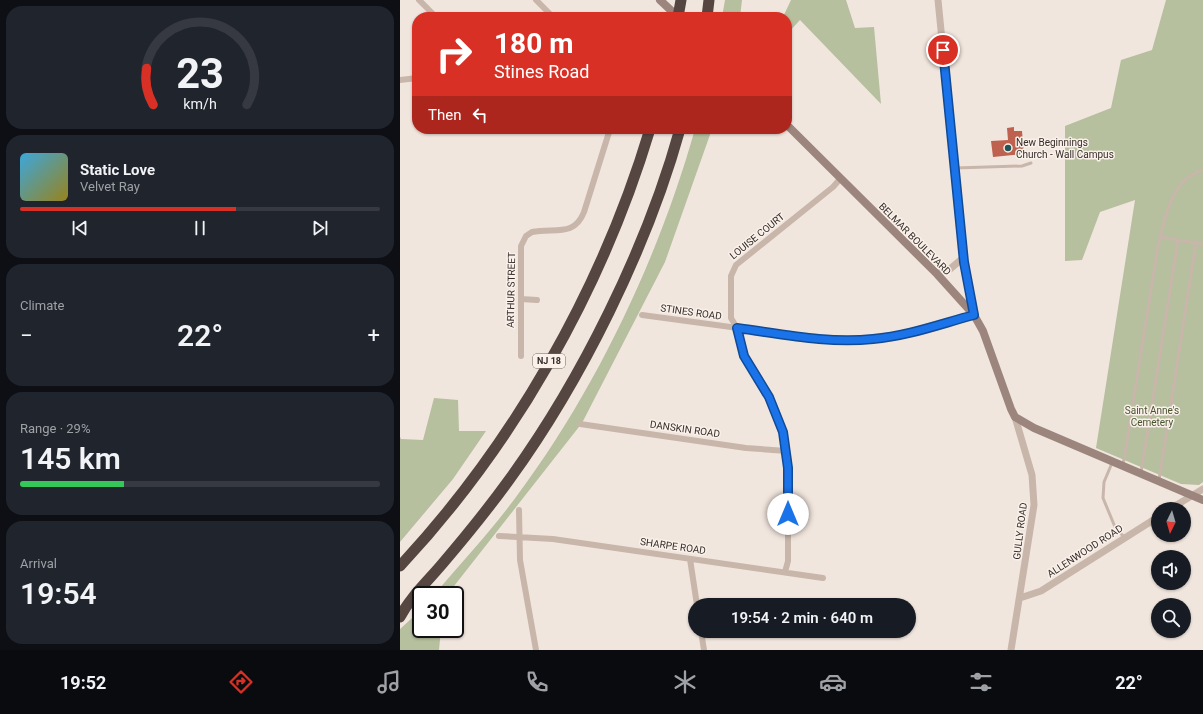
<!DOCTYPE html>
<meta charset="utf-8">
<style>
body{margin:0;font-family:Roboto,sans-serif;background:#20242c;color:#f1f3f6;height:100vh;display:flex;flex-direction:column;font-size:15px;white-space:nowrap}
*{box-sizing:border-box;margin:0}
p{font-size:13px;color:#9ea1a6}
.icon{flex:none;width:22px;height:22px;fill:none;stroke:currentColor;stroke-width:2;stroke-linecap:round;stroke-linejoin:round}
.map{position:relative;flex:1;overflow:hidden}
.drawer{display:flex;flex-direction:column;gap:6px;padding:6px;background:#0d0f14;width:400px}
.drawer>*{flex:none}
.top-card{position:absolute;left:12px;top:12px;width:380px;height:122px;border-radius:16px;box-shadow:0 1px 3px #0004;background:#d93025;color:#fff;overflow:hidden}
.needle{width:26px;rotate:185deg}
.tools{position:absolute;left:751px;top:502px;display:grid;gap:8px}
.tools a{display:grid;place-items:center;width:40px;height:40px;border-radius:50%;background:#171b24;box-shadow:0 1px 3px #0004;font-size:20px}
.speed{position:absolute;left:12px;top:586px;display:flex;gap:8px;font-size:20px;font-weight:700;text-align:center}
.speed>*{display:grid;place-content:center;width:52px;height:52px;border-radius:50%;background:#171b24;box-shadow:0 1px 3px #0004;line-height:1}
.speed .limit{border:2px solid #111;border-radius:6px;background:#fff;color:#111}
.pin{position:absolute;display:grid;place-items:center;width:34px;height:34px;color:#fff;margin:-17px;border:2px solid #fff;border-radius:50%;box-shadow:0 1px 4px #0007}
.me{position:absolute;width:44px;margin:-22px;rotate:0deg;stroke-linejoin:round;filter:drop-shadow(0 0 3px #0008)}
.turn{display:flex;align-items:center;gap:14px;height:84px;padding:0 16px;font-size:18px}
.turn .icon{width:52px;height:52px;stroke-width:2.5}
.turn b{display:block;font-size:28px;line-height:34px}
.then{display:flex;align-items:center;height:38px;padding:0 16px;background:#0003;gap:8px;font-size:15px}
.big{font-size:30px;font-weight:600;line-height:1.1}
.drawer .widget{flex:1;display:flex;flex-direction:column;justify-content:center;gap:6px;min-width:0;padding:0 14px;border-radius:16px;background:#20242c}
.drawer .dial{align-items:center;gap:0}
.dial svg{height:104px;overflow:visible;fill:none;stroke:#363941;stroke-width:7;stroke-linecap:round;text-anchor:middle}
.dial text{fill:#f1f3f6;stroke:none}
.song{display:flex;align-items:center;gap:12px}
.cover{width:48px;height:48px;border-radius:6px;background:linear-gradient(135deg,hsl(200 70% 55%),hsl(50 70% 35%))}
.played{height:4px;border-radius:2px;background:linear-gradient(90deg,#d93025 60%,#363941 60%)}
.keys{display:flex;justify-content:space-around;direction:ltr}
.heat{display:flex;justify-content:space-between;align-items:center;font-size:22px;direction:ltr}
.charge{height:6px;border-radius:3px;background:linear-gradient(90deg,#34c759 29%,#363941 0)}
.trip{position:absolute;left:288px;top:598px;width:228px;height:40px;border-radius:20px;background:#171b24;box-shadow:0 1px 3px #0004;font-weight:600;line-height:40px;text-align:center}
.dock{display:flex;height:64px;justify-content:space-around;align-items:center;background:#090b0e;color:#9ea1a6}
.dock .icon{width:28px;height:28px}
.dock .on{color:#d93025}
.dock b{font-size:18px;color:#f1f3f6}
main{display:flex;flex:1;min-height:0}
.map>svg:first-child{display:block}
</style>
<main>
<section class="drawer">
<div class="widget dial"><svg viewBox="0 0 100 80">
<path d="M14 69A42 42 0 1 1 86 69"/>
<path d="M14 69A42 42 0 0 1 9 41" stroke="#d93025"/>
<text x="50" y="56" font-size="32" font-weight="700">23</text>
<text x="50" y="72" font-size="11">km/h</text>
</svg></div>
<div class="widget">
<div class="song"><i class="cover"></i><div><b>Static Love</b><p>Velvet Ray</p></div></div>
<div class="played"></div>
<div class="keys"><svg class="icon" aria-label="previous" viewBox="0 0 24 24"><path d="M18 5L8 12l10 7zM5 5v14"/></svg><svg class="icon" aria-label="pause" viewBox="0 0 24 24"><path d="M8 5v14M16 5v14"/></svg><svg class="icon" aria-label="next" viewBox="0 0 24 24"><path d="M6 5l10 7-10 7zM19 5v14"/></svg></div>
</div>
<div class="widget"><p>Climate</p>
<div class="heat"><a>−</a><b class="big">22°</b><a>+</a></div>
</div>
<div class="widget"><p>Range · 29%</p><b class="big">145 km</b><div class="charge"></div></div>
<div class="widget"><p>Arrival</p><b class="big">19:54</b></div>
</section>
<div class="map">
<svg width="803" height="650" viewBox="0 0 803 650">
<rect width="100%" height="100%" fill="#f1e6de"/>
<path fill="#b6bf9e" d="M 325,0 L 342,0 L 340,17 L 322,17 Z
M 391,0 L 446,0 L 455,28 L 474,27 L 481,104 L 400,20 L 387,34 L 387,17 L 383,17 Z
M 766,0 L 803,0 L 803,482 L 799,485 L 781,484 L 696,448 L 735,200 L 700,212 L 682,260 L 665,261 L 665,126 L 711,108 L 721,60 L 752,50 Z
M 295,129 L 312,129 L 265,262 L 182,423 L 47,595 L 34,595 C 61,563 91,531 116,497 C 196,390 259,257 295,129 Z
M 34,398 L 58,400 L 59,431 L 86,431 L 53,479 L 0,542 L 0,437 L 1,439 L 23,440 Z
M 21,610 L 21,629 L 41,629 L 39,650 L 0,650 L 0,629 Z"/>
<path fill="#be614e" d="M 614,127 L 614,131 L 622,131 L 624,154 L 593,157 L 591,141 L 608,140 L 607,128 Z"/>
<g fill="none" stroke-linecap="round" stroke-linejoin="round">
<path stroke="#c8b6aa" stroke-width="3" d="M 555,168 L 622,166 L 631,163
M 760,237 L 803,244
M 712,463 L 704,482 L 703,498 L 715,527 L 724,537
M 723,465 L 758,246 C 766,216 770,180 803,170
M 741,473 L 778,240
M 759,480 L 796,242"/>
<path stroke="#c8b6aa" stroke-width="6" d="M 19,0 L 36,17
M 136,0 L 153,17
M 0,80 L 17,78
M 121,299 L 137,300
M 242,315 L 397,336 L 454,341 L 502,335 L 574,315
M 121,356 L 121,246 L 126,236 L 132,232 C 153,227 174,238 184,212 L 210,129
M 180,424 L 346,448 L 387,451
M 119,510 L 120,560 L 136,650
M 99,536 L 153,539 L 423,578
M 290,559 L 297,605
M 385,572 L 388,561 L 388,468 L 387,451 L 383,432 L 377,413 L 344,356 L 337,328 L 331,318 L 331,276 L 336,265 L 433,187 L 440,179
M 301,631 L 304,650"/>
<path stroke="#c8b6aa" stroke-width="7" d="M 538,0 L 564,262 L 574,315
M 536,273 L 550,269 L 563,258
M 770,509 L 803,489
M 620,598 L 641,591 L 758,517
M 611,650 L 634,505 L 632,475 L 615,417"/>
<path stroke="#9c857c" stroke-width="8" d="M 260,0 L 278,17
M 387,125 L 537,274 L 574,315 L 583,331 L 611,409 L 615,417 L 634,428 L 803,500"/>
<path stroke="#564641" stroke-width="11" d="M 278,17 L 281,0
M 307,17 L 309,0
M 0,566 C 114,444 202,289 250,129
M 0,617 C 11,596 28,581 43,563 C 66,536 88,509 109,480 C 181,381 247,248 280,129"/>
</g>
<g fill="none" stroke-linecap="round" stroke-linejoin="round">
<defs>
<path id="route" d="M 388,514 L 388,468 L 383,432 L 369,397 L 344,356 L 337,328 C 382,334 428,344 473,339 C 508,336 540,324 574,315 L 564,262 L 543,50"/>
</defs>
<use href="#route" stroke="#114b97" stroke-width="10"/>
<use href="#route" stroke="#1a73e8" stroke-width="7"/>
</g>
<circle fill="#215555" stroke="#f9f1ea" stroke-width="1.5" cx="608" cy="148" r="4"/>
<g text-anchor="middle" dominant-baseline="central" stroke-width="3" stroke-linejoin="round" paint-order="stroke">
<rect fill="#f9f1ea" stroke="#706763" stroke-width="1" x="133" y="354" width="32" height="14" rx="3"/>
<g font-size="9" font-weight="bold" fill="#362c29">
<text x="149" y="361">NJ 18</text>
</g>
<g font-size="10" fill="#362c29" stroke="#f9f1ea" text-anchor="start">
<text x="616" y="142">New Beginnings<tspan x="616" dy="12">Church - Wall Campus</tspan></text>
</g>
<g font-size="10" fill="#362c29" stroke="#f9f1ea">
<text transform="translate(357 236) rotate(-39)">LOUISE COURT</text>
<text transform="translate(515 239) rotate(45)">BELMAR BOULEVARD</text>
<text transform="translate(111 290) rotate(-89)">ARTHUR STREET</text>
<text transform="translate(291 312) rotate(8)">STINES ROAD</text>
<text transform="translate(285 429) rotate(8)">DANSKIN ROAD</text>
<text transform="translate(620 531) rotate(-83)">GULLY ROAD</text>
<text transform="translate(273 546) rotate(8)">SHARPE ROAD</text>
<text transform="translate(685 551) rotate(-33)">ALLENWOOD ROAD</text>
</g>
<g font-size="10" fill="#48532e" stroke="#f9f1ea">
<text x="752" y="410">Saint Anne's<tspan x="752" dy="12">Cemetery</tspan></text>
</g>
</g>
</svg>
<div class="tools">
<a><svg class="needle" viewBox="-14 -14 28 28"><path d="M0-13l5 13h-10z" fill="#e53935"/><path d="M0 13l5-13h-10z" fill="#9ea1a6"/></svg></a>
<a><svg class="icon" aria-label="sound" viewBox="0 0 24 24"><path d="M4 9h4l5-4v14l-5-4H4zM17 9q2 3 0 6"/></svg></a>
<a><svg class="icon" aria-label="search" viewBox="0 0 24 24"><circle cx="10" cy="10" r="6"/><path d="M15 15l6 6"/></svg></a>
</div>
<div class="speed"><div class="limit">30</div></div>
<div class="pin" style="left:543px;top:50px;background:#d93025"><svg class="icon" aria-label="arrive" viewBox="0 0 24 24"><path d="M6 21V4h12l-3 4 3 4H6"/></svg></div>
<svg class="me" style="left:388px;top:514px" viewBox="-20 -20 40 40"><circle r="19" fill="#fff"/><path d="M0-13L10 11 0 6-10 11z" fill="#1a73e8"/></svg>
<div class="trip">19:54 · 2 min · 640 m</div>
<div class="top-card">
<div class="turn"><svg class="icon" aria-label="right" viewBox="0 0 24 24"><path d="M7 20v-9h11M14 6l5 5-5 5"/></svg><div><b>180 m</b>Stines Road</div></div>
<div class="then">Then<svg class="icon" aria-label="left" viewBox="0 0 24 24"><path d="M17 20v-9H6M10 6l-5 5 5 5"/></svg></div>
</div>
</div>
</main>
<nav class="dock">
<b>19:52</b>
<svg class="icon on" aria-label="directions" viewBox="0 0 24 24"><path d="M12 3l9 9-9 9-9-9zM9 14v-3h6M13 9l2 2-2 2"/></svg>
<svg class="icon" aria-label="music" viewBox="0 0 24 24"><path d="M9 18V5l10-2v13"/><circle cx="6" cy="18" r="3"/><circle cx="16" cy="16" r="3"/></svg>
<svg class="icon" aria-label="phone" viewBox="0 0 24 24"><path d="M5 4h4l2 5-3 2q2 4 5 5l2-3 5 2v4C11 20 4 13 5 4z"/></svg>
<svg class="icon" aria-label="climate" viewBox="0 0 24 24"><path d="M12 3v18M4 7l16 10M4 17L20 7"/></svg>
<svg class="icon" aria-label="car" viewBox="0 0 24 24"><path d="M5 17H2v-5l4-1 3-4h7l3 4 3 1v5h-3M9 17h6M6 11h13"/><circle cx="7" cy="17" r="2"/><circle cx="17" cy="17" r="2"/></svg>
<svg class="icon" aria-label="filters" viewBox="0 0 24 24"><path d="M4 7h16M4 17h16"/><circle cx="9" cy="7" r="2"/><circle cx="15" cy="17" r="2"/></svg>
<b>22°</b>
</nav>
